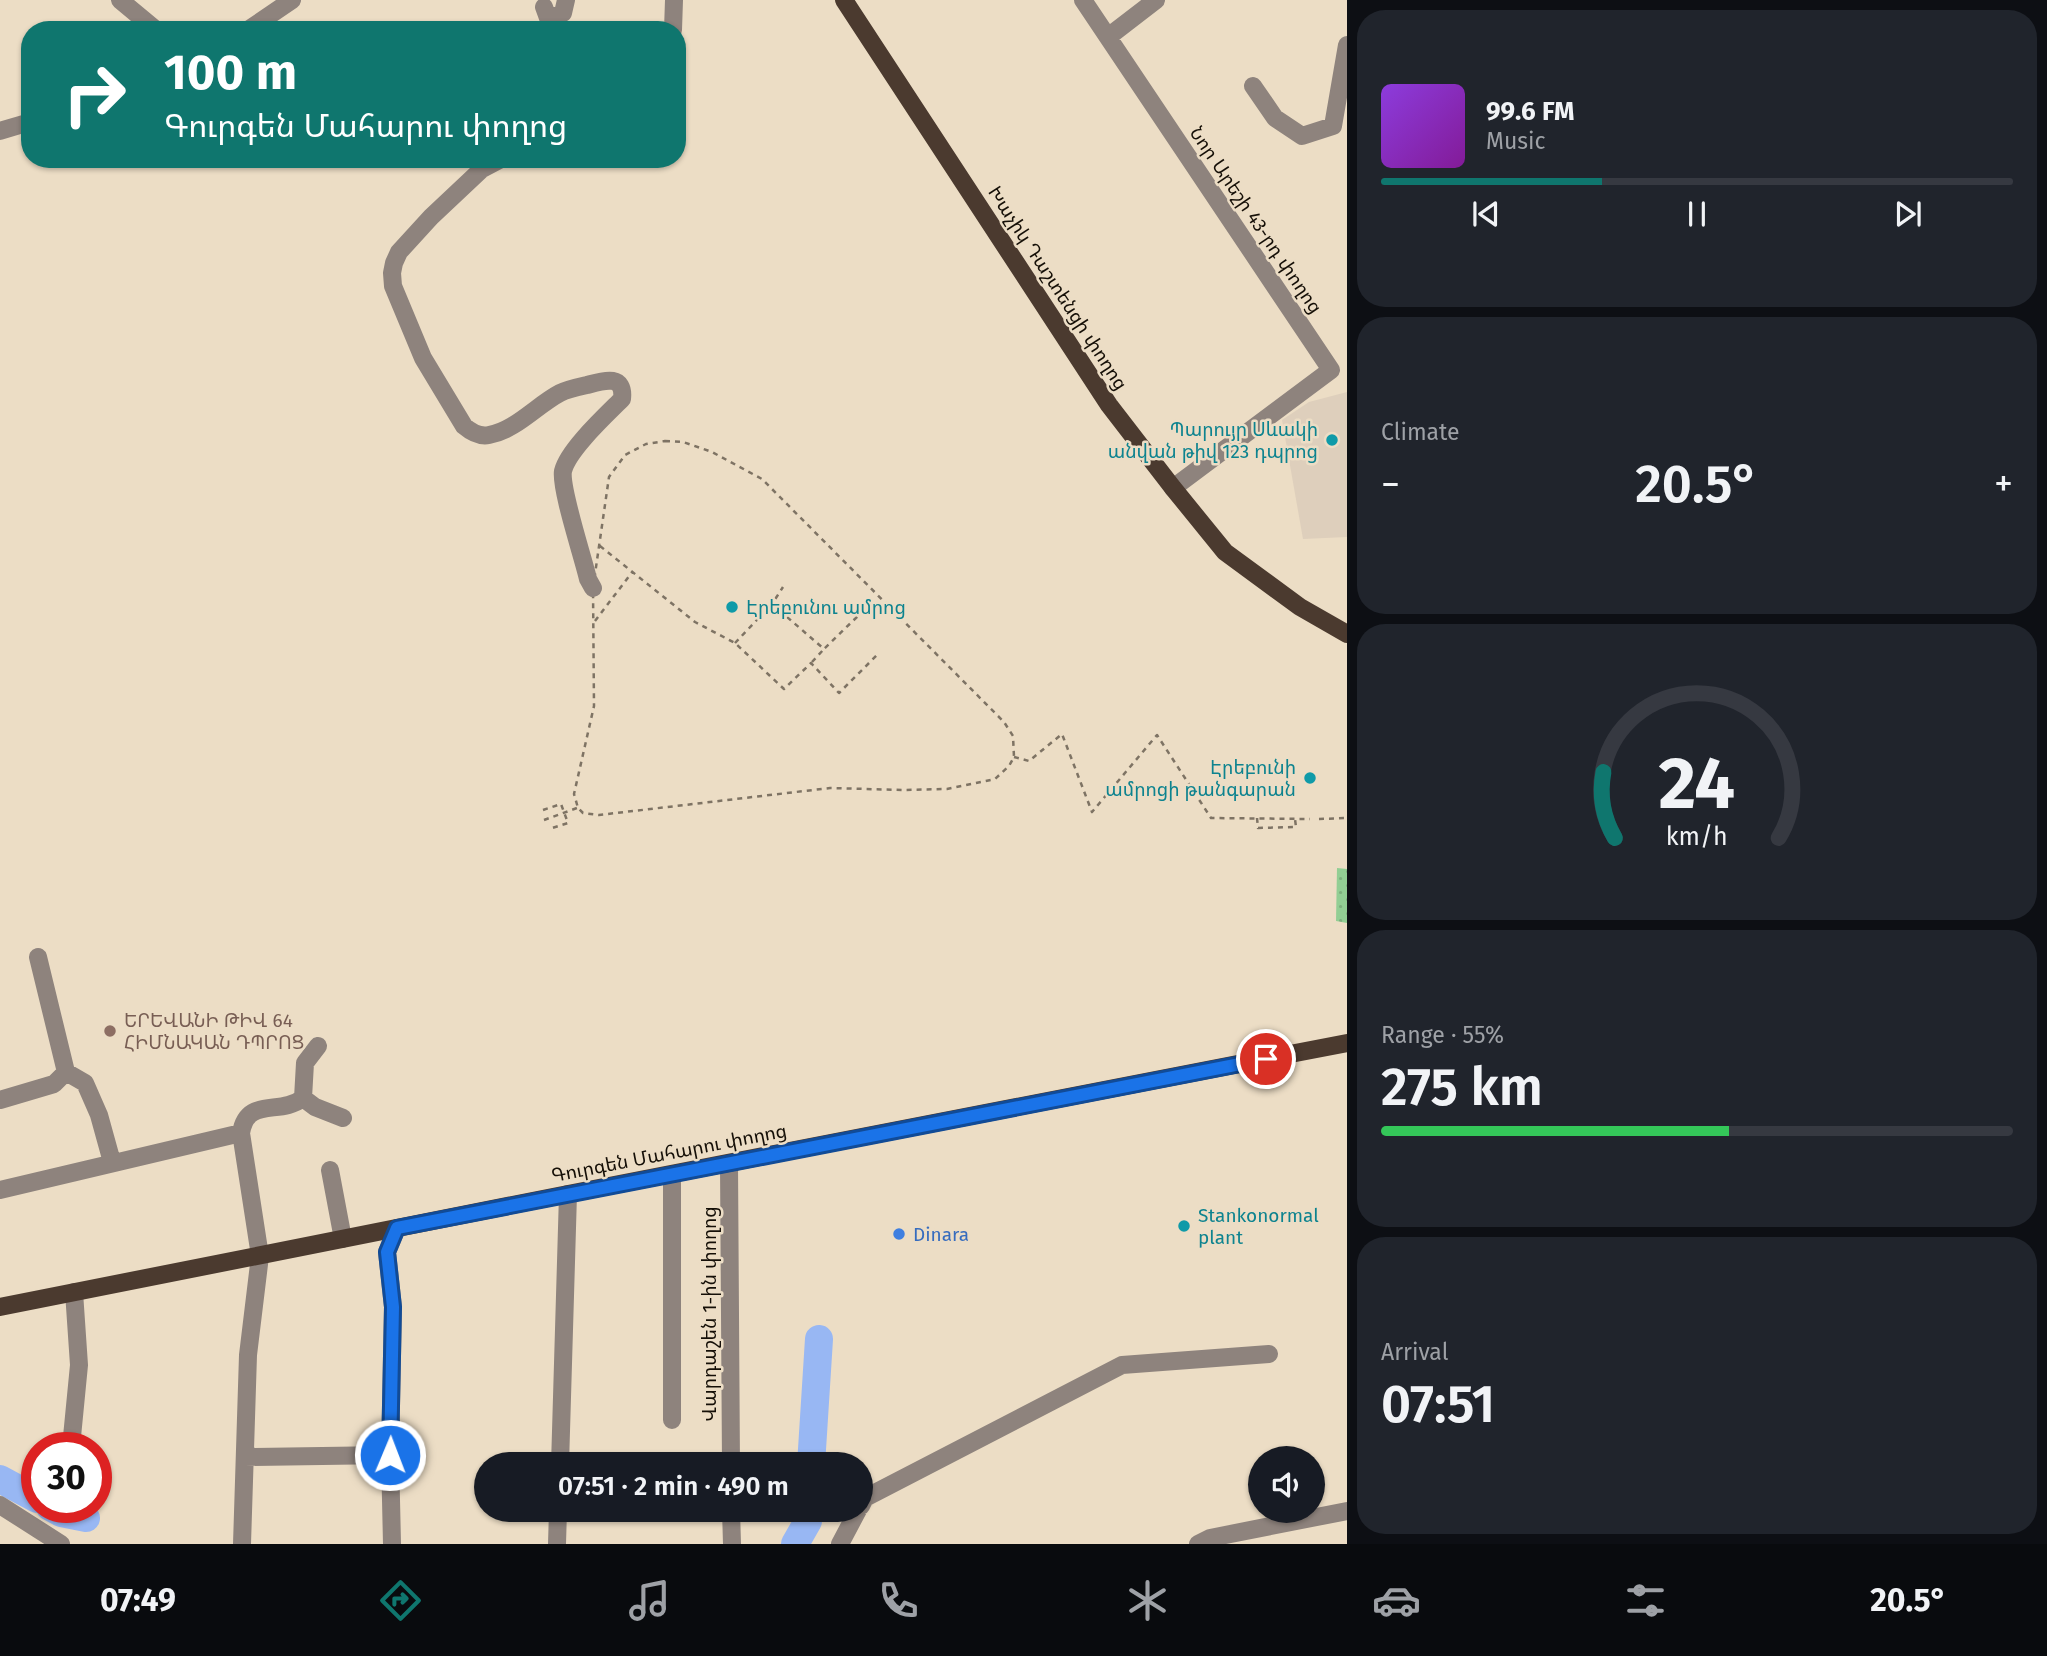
<!DOCTYPE html>
<meta charset="utf-8">
<style>
body{margin:0;font-family:"Fira Sans","Noto Sans Armenian",sans-serif;background:#20242c;color:#f1f3f6;height:100vh;display:flex;flex-direction:column;font-size:26px;white-space:nowrap}
*{box-sizing:border-box;margin:0}
p{font-size:23px;color:#9ea1a6}
.icon{flex:none;width:38px;height:38px;fill:none;stroke:currentColor;stroke-width:2;stroke-linecap:round;stroke-linejoin:round}
.map{position:relative;flex:1;overflow:hidden}
.details{display:flex;flex-direction:column;gap:10px;padding:10px;background:#0d0f14;width:700px}
.details>*{flex:none}
.guide{position:absolute;left:21px;top:21px;width:665px;height:147px;border-radius:28px;box-shadow:0 2px 5px #0004;background:#0f766e;color:#fff;overflow:hidden}
.buttons{position:absolute;left:1248px;top:1446px;display:grid;gap:14px}
.buttons a{display:grid;place-items:center;width:77px;height:77px;border-radius:50%;background:#171b24;box-shadow:0 2px 5px #0004;font-size:35px}
.speed{position:absolute;left:21px;top:1432px;display:flex;gap:14px;font-size:35px;font-weight:700;text-align:center}
.speed>*{display:grid;place-content:center;width:91px;height:91px;border-radius:50%;background:#171b24;box-shadow:0 2px 5px #0004;line-height:1}
.speed .limit{border:10px solid #d22;background:#fff;color:#111}
.pin{position:absolute;display:grid;place-items:center;width:60px;height:60px;color:#fff;margin:-30px;border:4px solid #fff;border-radius:50%;box-shadow:0 2px 7px #0007}
.me{position:absolute;width:77px;margin:-38px;rotate:1deg;stroke-linejoin:round;filter:drop-shadow(0 0 5px #0008)}
.turn{display:flex;align-items:center;gap:24px;height:147px;padding:0 28px;font-size:32px}
.turn .icon{width:91px;height:91px;stroke-width:2.5}
.turn b{display:block;font-size:49px;line-height:60px}
.big{font-size:52px;font-weight:600;line-height:1.1}
.details .widget{flex:1;display:flex;flex-direction:column;justify-content:center;gap:10px;min-width:0;padding:0 24px;border-radius:28px;background:#20242c}
.details .dial{align-items:center;gap:0}
.dial svg{height:182px;overflow:visible;fill:none;stroke:#363941;stroke-width:7;stroke-linecap:round;text-anchor:middle}
.dial text{fill:#f1f3f6;stroke:none}
.song{display:flex;align-items:center;gap:21px}
.cover{width:84px;height:84px;border-radius:10px;background:linear-gradient(135deg,hsl(270 70% 55%),hsl(290 70% 35%))}
.played{height:7px;border-radius:4px;background:linear-gradient(90deg,#0f766e 35%,#363941 35%)}
.keys{display:flex;justify-content:space-around;direction:ltr}
.heat{display:flex;justify-content:space-between;align-items:center;font-size:38px;direction:ltr}
.charge{height:10px;border-radius:5px;background:linear-gradient(90deg,#34c759 55%,#363941 0)}
.trip{position:absolute;left:474px;top:1452px;width:399px;height:70px;border-radius:35px;background:#171b24;box-shadow:0 2px 5px #0004;font-weight:600;line-height:70px;text-align:center}
.tab-bar{display:flex;height:112px;justify-content:space-around;align-items:center;background:#090b0e;color:#9ea1a6}
.tab-bar .icon{width:49px;height:49px}
.tab-bar .active{color:#0f766e}
.tab-bar b{font-size:32px;color:#f1f3f6}
main{display:flex;flex:1;min-height:0}
.map>svg:first-child{display:block}
</style>
<main>
<div class="map">
<svg width="1347" height="1544" viewBox="0 0 1347 1544">
<defs>
<pattern id="park-dots" width="8" height="8" patternUnits="userSpaceOnUse" patternTransform="scale(1.75)"><rect width="8" height="8" fill="#92ce94"/><path d="M2 2h.1M6 6h.1" fill="none" stroke="#7db07e" stroke-width="1.8" stroke-linecap="round"/></pattern>
</defs>
<rect width="100%" height="100%" fill="#ecddc5"/>
<path fill="#decfbc" d="M 1347,392 L 1347,537 L 1303,539 L 1282,420 L 1309,402 Z"/>
<path fill="url(#park-dots)" d="M 1337,868 L 1347,869 L 1347,923 L 1336,921 Z"/>
<g fill="none" stroke-linecap="round" stroke-linejoin="round">
<path stroke="#98b7f3" stroke-width="28" d="M 811,1465 L 819,1339
M 0,1479 L 37,1499
M 50,1507 L 61,1513 L 86,1518
M 795,1544 L 808,1521 L 809,1510"/>
<path stroke="#7e7364" stroke-width="2.5" stroke-dasharray="5 5" stroke-linecap="butt" d="M 665,441 L 683,442 L 712,452 L 762,479 L 1004,722 L 1013,736 L 1014,757 L 1009,766 L 995,779 L 947,789 L 903,790 L 830,788 L 599,815 L 583,813 L 578,808 L 574,794 L 594,706 L 593,588 L 609,477 L 625,455 L 646,444 Z
M 600,546 L 695,622 L 735,643 L 784,689 L 811,663 L 839,693 L 877,655
M 772,604 L 824,649 L 860,614
M 595,621 L 633,571
M 735,643 L 772,604 L 783,587
M 812,662 L 824,649
M 1014,757 L 1029,761 L 1062,734 L 1092,812 L 1157,735 L 1211,818 L 1310,819
M 543,810 L 561,804 L 568,823 L 549,829
M 1257,818 L 1258,828 L 1296,827 L 1295,819
M 1319,819 L 1347,818
M 544,820 L 577,808"/>
<path stroke="#8e837d" stroke-width="18" d="M 120,0 L 156,30
M 1083,0 L 1331,370 L 1173,488
M 544,7 L 548,18 L 563,13 L 566,0
M 248,30 L 292,0
M 673,30 L 674,0
M 1108,37 L 1156,0
M 1253,86 L 1275,118 L 1302,136 L 1333,126 L 1347,45
M 0,131 L 30,122
M 501,159 L 482,169 L 431,217 L 399,252 L 394,263 L 392,273 L 393,286 L 423,358 L 464,426 C 471,432 479,437 489,435 C 516,430 537,405 560,393 C 568,389 578,387 587,385 C 602,381 625,373 622,399 C 606,415 568,450 563,471 C 560,488 583,557 588,579 L 593,588
M 38,957 L 66,1072 L 85,1083 L 99,1115 L 112,1162
M 303,1098 L 315,1107 L 343,1118
M 0,1100 L 54,1084 L 66,1072
M 729,1164 L 731,1465
M 330,1170 L 343,1239
M 672,1175 L 672,1420
M 0,1190 L 241,1133
M 71,1447 L 79,1365 L 74,1292
M 245,1457 L 390,1455
M 560,1465 L 568,1194
M 0,1505 L 61,1544
M 861,1506 L 865,1498 L 1122,1365 L 1269,1354
M 731,1510 L 732,1544
M 242,1544 L 248,1355 L 260,1256 L 241,1133 C 247,1096 280,1116 303,1098 L 305,1063 L 318,1046
M 392,1544 L 390,1455 L 393,1307 L 387,1252 L 397,1228
M 557,1544 L 558,1510
M 840,1544 L 858,1510
M 1198,1544 L 1210,1538 L 1347,1511"/>
<path stroke="#4b3a2f" stroke-width="18" d="M 844,0 L 1109,405 L 1173,488 L 1225,552 L 1300,607 L 1347,634
M 0,1307 L 568,1194 L 1347,1043"/>
</g>
<g fill="none" stroke-linecap="round" stroke-linejoin="round">
<defs>
<path id="route" d="M 390,1455 L 393,1307 L 387,1252 L 397,1228 L 1266,1059"/>
</defs>
<use href="#route" stroke="#114b97" stroke-width="18"/>
<use href="#route" stroke="#1a73e8" stroke-width="12"/>
</g>
<g fill="#0f9aa8" stroke="#ecddc5" stroke-width="2.5">
<circle cx="1332" cy="440" r="7"/>
<circle cx="732" cy="607" r="7"/>
<circle cx="1310" cy="778" r="7"/>
<circle cx="1184" cy="1226" r="7"/>
</g>
<circle fill="#8d6e63" stroke="#ecddc5" stroke-width="2.5" cx="110" cy="1031" r="7"/>
<circle fill="#3f7fe0" stroke="#ecddc5" stroke-width="2.5" cx="899" cy="1234" r="7"/>
<g text-anchor="middle" dominant-baseline="central" stroke-width="5" stroke-linejoin="round" paint-order="stroke">
<g font-size="19" fill="#150f07" stroke="#ecddc5">
<text transform="translate(1256 220) rotate(56)">Նոր Արեշի 43-րդ փողոց</text>
<text transform="translate(1058 288) rotate(57)">Խաչիկ Դաշտենցի փողոց</text>
<text transform="translate(669 1153) rotate(-11)">Գուրգեն Մահարու փողոց</text>
<text transform="translate(709 1314) rotate(-90)">Վարդաշեն 1-ին փողոց</text>
</g>
<g font-size="19" fill="#0d838f" stroke="#ecddc5" text-anchor="end">
<text x="1318" y="429">Պարույր Սևակի<tspan x="1318" dy="22">անվան թիվ 123 դպրոց</tspan></text>
<text x="746" y="607" text-anchor="start">Էրեբունու ամրոց</text>
<text x="1296" y="767">Էրեբունի<tspan x="1296" dy="22">ամրոցի թանգարան</tspan></text>
<text x="1198" y="1215" text-anchor="start">Stankonormal<tspan x="1198" dy="22">plant</tspan></text>
</g>
<g font-size="19" fill="#785e54" stroke="#ecddc5" text-anchor="start">
<text x="124" y="1020">ԵՐԵՎԱՆԻ ԹԻՎ 64<tspan x="124" dy="22">ՀԻՄՆԱԿԱՆ ԴՊՐՈՑ</tspan></text>
</g>
<g font-size="19" fill="#366cbe" stroke="#ecddc5" text-anchor="start">
<text x="913" y="1234">Dinara</text>
</g>
</g>
</svg>
<div class="buttons">
<a><svg class="icon" aria-label="sound" viewBox="0 0 24 24"><path d="M4 9h4l5-4v14l-5-4H4zM17 9q2 3 0 6"/></svg></a>
</div>
<div class="speed"><div class="limit">30</div></div>
<div class="pin" style="left:1266px;top:1059px;background:#d93025"><svg class="icon" aria-label="arrive" viewBox="0 0 24 24"><path d="M6 21V4h12l-3 4 3 4H6"/></svg></div>
<svg class="me" style="left:390px;top:1455px" viewBox="-20 -20 40 40"><circle r="17" fill="#1a73e8" stroke="#fff" stroke-width="3"/><path d="M0-11L8 9 0 5-8 9z" fill="#fff"/></svg>
<div class="trip">07:51 · 2 min · 490 m</div>
<div class="guide">
<div class="turn"><svg class="icon" aria-label="right" viewBox="0 0 24 24"><path d="M7 20v-9h11M14 6l5 5-5 5"/></svg><div><b>100 m</b>Գուրգեն Մահարու փողոց</div></div>
</div>
</div>
<section class="details">
<div class="widget">
<div class="song"><i class="cover"></i><div><b>99.6 FM</b><p>Music</p></div></div>
<div class="played"></div>
<div class="keys"><svg class="icon" aria-label="previous" viewBox="0 0 24 24"><path d="M18 5L8 12l10 7zM5 5v14"/></svg><svg class="icon" aria-label="pause" viewBox="0 0 24 24"><path d="M8 5v14M16 5v14"/></svg><svg class="icon" aria-label="next" viewBox="0 0 24 24"><path d="M6 5l10 7-10 7zM19 5v14"/></svg></div>
</div>
<div class="widget"><p>Climate</p>
<div class="heat"><a>−</a><b class="big">20.5°</b><a>+</a></div>
</div>
<div class="widget dial"><svg viewBox="0 0 100 80">
<path d="M14 69A42 42 0 1 1 86 69"/>
<path d="M14 69A42 42 0 0 1 9 40" stroke="#0f766e"/>
<text x="50" y="56" font-size="32" font-weight="700">24</text>
<text x="50" y="72" font-size="11">km/h</text>
</svg></div>
<div class="widget"><p>Range · 55%</p><b class="big">275 km</b><div class="charge"></div></div>
<div class="widget"><p>Arrival</p><b class="big">07:51</b></div>
</section>
</main>
<nav class="tab-bar">
<b>07:49</b>
<svg class="icon active" aria-label="directions" viewBox="0 0 24 24"><path d="M12 3l9 9-9 9-9-9zM9 14v-3h6M13 9l2 2-2 2"/></svg>
<svg class="icon" aria-label="music" viewBox="0 0 24 24"><path d="M9 18V5l10-2v13"/><circle cx="6" cy="18" r="3"/><circle cx="16" cy="16" r="3"/></svg>
<svg class="icon" aria-label="phone" viewBox="0 0 24 24"><path d="M5 4h4l2 5-3 2q2 4 5 5l2-3 5 2v4C11 20 4 13 5 4z"/></svg>
<svg class="icon" aria-label="climate" viewBox="0 0 24 24"><path d="M12 3v18M4 7l16 10M4 17L20 7"/></svg>
<svg class="icon" aria-label="car" viewBox="0 0 24 24"><path d="M5 17H2v-5l4-1 3-4h7l3 4 3 1v5h-3M9 17h6M6 11h13"/><circle cx="7" cy="17" r="2"/><circle cx="17" cy="17" r="2"/></svg>
<svg class="icon" aria-label="filters" viewBox="0 0 24 24"><path d="M4 7h16M4 17h16"/><circle cx="9" cy="7" r="2"/><circle cx="15" cy="17" r="2"/></svg>
<b>20.5°</b>
</nav>
